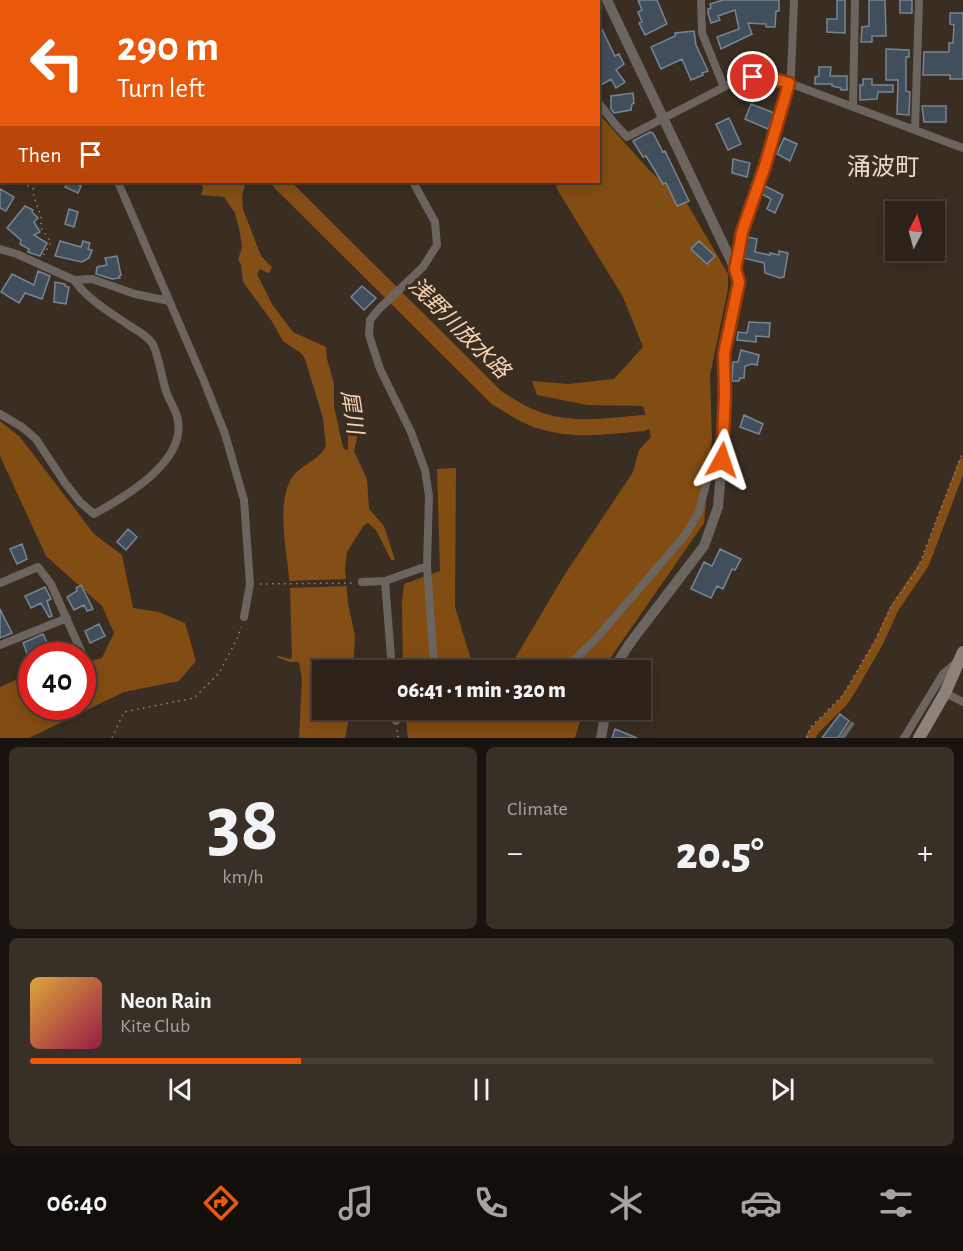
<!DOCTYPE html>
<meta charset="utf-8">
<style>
body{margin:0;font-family:"Alegreya Sans","Noto Sans JP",sans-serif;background:#382f26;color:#f1f3f6;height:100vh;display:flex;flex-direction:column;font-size:22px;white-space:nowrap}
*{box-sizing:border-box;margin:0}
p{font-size:20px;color:#a6a4a2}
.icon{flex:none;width:33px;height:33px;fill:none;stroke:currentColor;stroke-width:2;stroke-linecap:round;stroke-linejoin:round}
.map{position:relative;height:738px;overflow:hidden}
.details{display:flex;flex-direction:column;gap:9px;padding:9px;background:#18130e;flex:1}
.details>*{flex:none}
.guide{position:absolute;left:0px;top:0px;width:600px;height:183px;box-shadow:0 3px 15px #0003,0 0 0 2px #483f38;background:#ea580c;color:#fff;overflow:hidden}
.needle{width:39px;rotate:6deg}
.buttons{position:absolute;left:885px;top:201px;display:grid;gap:12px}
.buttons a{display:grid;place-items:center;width:60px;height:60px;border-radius:0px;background:#2c2219;box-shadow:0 3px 15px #0003,0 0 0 2px #483f38;font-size:30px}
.speed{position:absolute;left:18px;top:642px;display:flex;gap:12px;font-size:30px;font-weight:700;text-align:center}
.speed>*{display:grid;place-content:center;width:78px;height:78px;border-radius:50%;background:#2c2219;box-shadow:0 3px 15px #0003,0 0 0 2px #483f38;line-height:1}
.speed .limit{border:9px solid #d22;background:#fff;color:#111}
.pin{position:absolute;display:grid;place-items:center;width:51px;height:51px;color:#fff;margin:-26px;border:3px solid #fff;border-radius:50%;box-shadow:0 2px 6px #0007}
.me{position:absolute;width:66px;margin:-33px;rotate:5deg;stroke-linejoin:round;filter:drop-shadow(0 0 4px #0008)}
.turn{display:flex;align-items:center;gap:21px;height:126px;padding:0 18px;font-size:27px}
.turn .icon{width:78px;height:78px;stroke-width:2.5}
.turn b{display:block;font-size:42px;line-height:51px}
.then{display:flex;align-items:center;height:57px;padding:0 18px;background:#0003;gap:12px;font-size:22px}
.big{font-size:45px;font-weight:800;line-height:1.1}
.details .card{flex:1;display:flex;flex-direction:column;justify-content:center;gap:9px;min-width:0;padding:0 21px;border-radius:9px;background:#382f26}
.details .dial{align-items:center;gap:0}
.dial b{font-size:78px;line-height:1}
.song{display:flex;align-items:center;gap:18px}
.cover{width:72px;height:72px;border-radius:9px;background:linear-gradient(135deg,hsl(40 70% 55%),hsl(340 70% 35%))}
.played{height:6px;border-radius:3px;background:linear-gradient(90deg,#ea580c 30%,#483f38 30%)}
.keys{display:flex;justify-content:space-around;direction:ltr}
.heat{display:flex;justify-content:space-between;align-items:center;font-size:33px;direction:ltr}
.details .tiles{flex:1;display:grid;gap:9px;grid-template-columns:1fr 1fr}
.card:last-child{grid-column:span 2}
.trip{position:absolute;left:312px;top:660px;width:339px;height:60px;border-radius:0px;background:#2c2219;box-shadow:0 3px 15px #0003,0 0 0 2px #483f38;font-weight:800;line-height:60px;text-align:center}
.dock{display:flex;height:96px;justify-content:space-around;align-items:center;background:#120e0a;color:#a6a4a2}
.dock .icon{width:42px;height:42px}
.dock .current{color:#ea580c}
.dock b{font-size:27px;color:#f1f3f6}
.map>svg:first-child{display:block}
</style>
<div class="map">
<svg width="963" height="738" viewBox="0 0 963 738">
<rect width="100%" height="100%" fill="#3a2d21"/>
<path fill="#824d13" d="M 599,114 L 649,170 L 688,205 L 728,274 L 728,289 L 710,375 L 712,439 L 704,523 L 602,670 L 508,670 L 565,574 L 633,472 L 639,450 L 651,437 L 643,406 L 587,405 L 537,395 L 532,381 L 568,384 L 614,379 L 643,347 L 623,297 L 557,189 L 555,182 L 598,182 Z
M 0,421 L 20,437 L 94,534 L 122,555 L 133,608 L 159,612 L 185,623 L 196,661 L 179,681 L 124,692 L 29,738 L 0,738 L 0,687 L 31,673 L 32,706 L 82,706 L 83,663 L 102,658 L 114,633 L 102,606 L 46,556 L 0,456 Z
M 456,468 L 455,607 L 473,666 L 487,670 L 403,670 L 402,602 L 404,584 L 440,571 L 437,469 Z
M 405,710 L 583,710 L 575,738 L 408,738 Z"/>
<path fill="#844f16" d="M 201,182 L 246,182 L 242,196 L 243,209 L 261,256 L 272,267 L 270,272 L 268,273 L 260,269 L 257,274 L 272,304 L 293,332 L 326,347 L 327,359 L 334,383 L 334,406 L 342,443 L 344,449 L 348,450 L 348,428 L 353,425 L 358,433 L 354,451 L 367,479 L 369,509 L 384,526 L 395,560 L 391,560 L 376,530 L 368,523 L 364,525 L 347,552 L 345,568 L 348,603 L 355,636 L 353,670 L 322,670 L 322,710 L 351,710 L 345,738 L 299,738 L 302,679 L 299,662 L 290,662 L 276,657 L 279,656 L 291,659 L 292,657 C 291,634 291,610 290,587 C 288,557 276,509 290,481 C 298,465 318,462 326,446 L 323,418 L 305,359 L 302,354 L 283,341 L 271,320 L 243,282 L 241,264 L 238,260 L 242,247 L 240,233 L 235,213 L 224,197 L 201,195 L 203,189 Z"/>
<path fill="#3a2d21" d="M 349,579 L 350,586 L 287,588 L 286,581 Z"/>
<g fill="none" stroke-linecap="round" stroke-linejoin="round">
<path stroke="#844f16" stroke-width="9" d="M 810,738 L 815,730 L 844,701 L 853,687 L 879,642 L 894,609 L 925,563 L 963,462"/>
<path stroke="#844f16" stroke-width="16" d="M 280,182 L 497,398 C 507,404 516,410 526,415 C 562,433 604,427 643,423"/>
</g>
<path fill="#414f5c" stroke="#778695" stroke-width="1.5" d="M 638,0 L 657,0 L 667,24 L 645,35 L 639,23 L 642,22 L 638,12 L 642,10 Z
M 723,0 L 779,0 L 779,11 L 776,11 L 775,27 L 766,27 L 766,24 L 748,23 L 752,34 L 721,49 L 717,37 L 739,29 L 735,10 L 718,16 L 720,20 L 711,23 L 708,13 L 708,9 L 711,8 L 710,4 Z
M 837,0 L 845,0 L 845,33 L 827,32 L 827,19 L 837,19 Z
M 869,0 L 885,0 L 886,36 L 872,36 L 872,42 L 861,42 L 862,27 L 869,26 Z
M 900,0 L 912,0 L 912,13 L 900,13 Z
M 950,13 L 963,13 L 963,79 L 950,79 L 950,75 L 923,75 L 924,52 L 949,52 L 949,43 L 953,43 L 954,25 L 950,24 Z
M 598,21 L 615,56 L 619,54 L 624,64 L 616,70 L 625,82 L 616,88 L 611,79 L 598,87 Z
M 694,31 L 696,45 L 708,71 L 702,73 L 703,75 L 691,80 L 682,59 L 661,69 L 651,47 L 675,36 L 675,33 Z
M 886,49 L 909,50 L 909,57 L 906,57 L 906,91 L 910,92 L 909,115 L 897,114 L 898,80 L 886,80 Z
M 819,67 L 831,67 L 830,76 L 847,76 L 847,90 L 841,90 L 841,88 L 832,86 L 832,84 L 815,84 L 815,77 L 819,76 Z
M 863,79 L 872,79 L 872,85 L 893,85 L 893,92 L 878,92 L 877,99 L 860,100 L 860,85 L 863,85 Z
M 633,93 L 634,103 L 632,104 L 631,110 L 614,113 L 611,109 L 611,96 Z
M 751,104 L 774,113 L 768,129 L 745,119 Z
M 922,106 L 946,106 L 946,122 L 924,122 Z
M 729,118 L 741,144 L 728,150 L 716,124 Z
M 650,132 L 653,133 L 663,152 L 665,151 L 689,201 L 677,206 L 666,183 L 663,184 L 646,156 L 643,157 L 633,141 Z
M 784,138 L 797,144 L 790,161 L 777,154 Z
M 733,159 L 750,163 L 747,177 L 732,173 Z
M 67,182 L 77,182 L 76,183 L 81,186 L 78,193 L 65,187 Z
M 765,186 L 783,195 L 775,213 L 767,209 L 771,199 L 762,194 Z
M 0,189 L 14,197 L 6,211 L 0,208 Z
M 25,206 L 33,210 L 32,212 L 38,218 L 34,222 L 40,232 L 34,235 L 47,243 L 40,256 L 28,252 L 29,249 L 20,244 L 21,240 L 7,228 Z
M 69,209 L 78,212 L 74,227 L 65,224 Z
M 748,237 L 757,239 L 755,252 L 770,255 L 770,253 L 779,255 L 779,251 L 788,253 L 784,277 L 780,278 L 765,273 L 764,263 L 743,258 Z
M 60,241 L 81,247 L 83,241 L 90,243 L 88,249 L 92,250 L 89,258 L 82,262 L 55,256 Z
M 699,241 L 715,256 L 707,264 L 691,249 Z
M 117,256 L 121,275 L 119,276 L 120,278 L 112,279 L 96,274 L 97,267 L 107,265 L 105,258 Z
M 38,271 L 50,276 L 42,299 L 25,293 L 19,303 L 1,292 L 12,274 L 34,285 Z
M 55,282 L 65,284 L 65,286 L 69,287 L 66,304 L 54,302 Z
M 362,286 L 376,298 L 364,310 L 351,297 Z
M 749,322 L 770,323 L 769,337 L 756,336 L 756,342 L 737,340 L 738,332 L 747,333 Z
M 741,350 L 759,355 L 757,365 L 752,364 L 745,366 L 744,378 L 740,378 L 739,381 L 732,381 L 733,362 L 738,362 Z
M 744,415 L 763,424 L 759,434 L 740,427 Z
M 128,529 L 137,537 L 126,550 L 117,542 Z
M 22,544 L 27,559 L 17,564 L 10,549 Z
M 720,549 L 741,559 L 735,570 L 732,569 L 723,589 L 717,586 L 711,598 L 691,589 L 704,562 L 712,566 Z
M 81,585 L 93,609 L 87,611 L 84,605 L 74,610 L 67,597 L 77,591 L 76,588 Z
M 45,587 L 51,599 L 47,601 L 52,616 L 49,617 L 41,603 L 31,608 L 25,596 Z
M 0,609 L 12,633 L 0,638 Z
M 99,624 L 105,636 L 90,643 L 85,631 Z
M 43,634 L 51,651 L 68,643 L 73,653 L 68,656 L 28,656 L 23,643 Z
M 840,714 L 849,721 L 838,738 L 822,738 Z
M 615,729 L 637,738 L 612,738 Z"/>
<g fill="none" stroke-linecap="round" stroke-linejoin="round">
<path stroke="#91877d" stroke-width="1.5" stroke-dasharray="1.5 4.5" stroke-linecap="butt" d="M 0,152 L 2,150
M 0,177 L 2,177
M 16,182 L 33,188 L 34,197 L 41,216 L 41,228 L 51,242 L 43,256
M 260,584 L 354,583
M 397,730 L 398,738
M 112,738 L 124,712 L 194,698 L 219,673 L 237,639 L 241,627
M 807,738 L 810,728 L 843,695 L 877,637 L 892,605 L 917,570 L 963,452"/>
<path stroke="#6c655f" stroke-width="4.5" d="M 842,738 L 852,724"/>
<path stroke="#6c655f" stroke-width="8" d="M 21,0 L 21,2
M 60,0 L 61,2
M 329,0 L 329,2
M 527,0 L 528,2
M 701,0 L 702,33 L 724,87
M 0,64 L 2,65
M 598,102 L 615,124 L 627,137 L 730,84 L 753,77 L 770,78 L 789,83 L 963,148
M 853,107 L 855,0
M 915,130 L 919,0
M 118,182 L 204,381 L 225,434 L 244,500 L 250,584 L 244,617
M 413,182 L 435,222 L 437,245 L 423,267 L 379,309 L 370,320 L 369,335 L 380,369 L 411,432 L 425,470 L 429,496 L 427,566 L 434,665 L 438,670
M 0,249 L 17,254 L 74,280 L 92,279 L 135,294 L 169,301
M 735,269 L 742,232 L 765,166 L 788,90 L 791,75 L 794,0
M 0,414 L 22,427 L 36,439 L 65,483 L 80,502 L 94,514 C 125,497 185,462 178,421 C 177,411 169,401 166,391 C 162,379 158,352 152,343 C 147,336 137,330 130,326 C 110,312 88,300 74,280
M 385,581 L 392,670
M 362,582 L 385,581 L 427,566
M 0,583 L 38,567 L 51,584 L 81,651
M 0,645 L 67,618
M 563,670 L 594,641 L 686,534 L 699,511 L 709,473 L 722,443
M 945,693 L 963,702
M 395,710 L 396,721
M 904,738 L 943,674 L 957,662"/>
<path stroke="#6c655f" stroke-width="10" d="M 607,0 L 735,269 L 739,282 L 724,354 L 724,437 L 718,507 L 704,546 L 630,643 L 613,670
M 601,738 L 606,710"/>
<path stroke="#8d8279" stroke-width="12" d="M 919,738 L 945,693 L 963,652"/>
</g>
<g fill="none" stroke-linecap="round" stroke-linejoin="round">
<defs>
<path id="route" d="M 722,460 L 725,394 L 724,354 L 739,282 L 735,269 L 739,250 L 742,232 L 765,166 L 789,83 L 770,78 L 753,77"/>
</defs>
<use href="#route" stroke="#983908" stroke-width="15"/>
<use href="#route" stroke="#ea580c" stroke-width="10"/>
</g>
<g text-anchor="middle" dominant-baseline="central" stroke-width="6" stroke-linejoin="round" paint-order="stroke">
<g font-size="22" font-style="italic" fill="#f9d3b2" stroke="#3a2d21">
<text transform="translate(459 328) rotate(45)">浅野川放水路</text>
<text transform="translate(352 412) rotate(81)">犀川</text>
</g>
<g font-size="24" fill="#ecdbcc" stroke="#3a2d21">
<text x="883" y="168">涌波町</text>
</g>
</g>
</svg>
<div class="buttons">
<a><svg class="needle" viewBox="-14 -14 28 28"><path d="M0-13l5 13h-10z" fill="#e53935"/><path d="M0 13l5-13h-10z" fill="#a6a4a2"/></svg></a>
</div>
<div class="speed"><div class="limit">40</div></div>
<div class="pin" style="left:753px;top:77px;background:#d93025"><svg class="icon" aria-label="arrive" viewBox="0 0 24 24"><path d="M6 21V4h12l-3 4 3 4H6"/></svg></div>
<svg class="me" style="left:722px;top:460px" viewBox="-20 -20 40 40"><path d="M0-17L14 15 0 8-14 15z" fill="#ea580c" stroke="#fff" stroke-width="4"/></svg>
<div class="trip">06:41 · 1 min · 320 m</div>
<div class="guide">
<div class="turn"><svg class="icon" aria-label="left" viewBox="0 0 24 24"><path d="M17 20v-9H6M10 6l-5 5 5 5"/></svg><div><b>290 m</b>Turn left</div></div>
<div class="then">Then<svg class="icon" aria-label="arrive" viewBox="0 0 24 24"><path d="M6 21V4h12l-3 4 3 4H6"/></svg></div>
</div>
</div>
<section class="details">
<div class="tiles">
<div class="card dial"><b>38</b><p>km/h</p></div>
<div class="card"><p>Climate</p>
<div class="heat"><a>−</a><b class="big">20.5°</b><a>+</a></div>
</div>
<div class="card">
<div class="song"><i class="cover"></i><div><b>Neon Rain</b><p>Kite Club</p></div></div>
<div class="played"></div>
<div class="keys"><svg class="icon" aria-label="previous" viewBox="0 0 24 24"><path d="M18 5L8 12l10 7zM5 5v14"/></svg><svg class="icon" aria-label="pause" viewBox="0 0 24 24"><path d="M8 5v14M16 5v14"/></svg><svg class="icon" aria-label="next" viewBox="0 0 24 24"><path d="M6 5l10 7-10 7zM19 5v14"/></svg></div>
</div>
</div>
</section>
<nav class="dock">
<b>06:40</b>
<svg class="icon current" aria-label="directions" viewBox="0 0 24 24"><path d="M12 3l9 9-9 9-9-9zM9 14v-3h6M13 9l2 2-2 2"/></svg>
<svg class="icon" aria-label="music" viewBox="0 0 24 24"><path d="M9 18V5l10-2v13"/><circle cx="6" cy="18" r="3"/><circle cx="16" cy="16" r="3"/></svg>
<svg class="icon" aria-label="phone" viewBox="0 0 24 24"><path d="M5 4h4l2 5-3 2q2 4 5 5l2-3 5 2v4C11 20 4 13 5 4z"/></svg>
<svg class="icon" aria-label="climate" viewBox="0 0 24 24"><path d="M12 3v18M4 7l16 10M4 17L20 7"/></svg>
<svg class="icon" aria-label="car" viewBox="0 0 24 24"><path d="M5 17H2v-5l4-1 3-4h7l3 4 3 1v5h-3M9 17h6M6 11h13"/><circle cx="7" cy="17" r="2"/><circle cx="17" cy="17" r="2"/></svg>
<svg class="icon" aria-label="filters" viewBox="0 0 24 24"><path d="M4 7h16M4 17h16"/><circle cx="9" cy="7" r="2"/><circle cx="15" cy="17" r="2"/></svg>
</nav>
